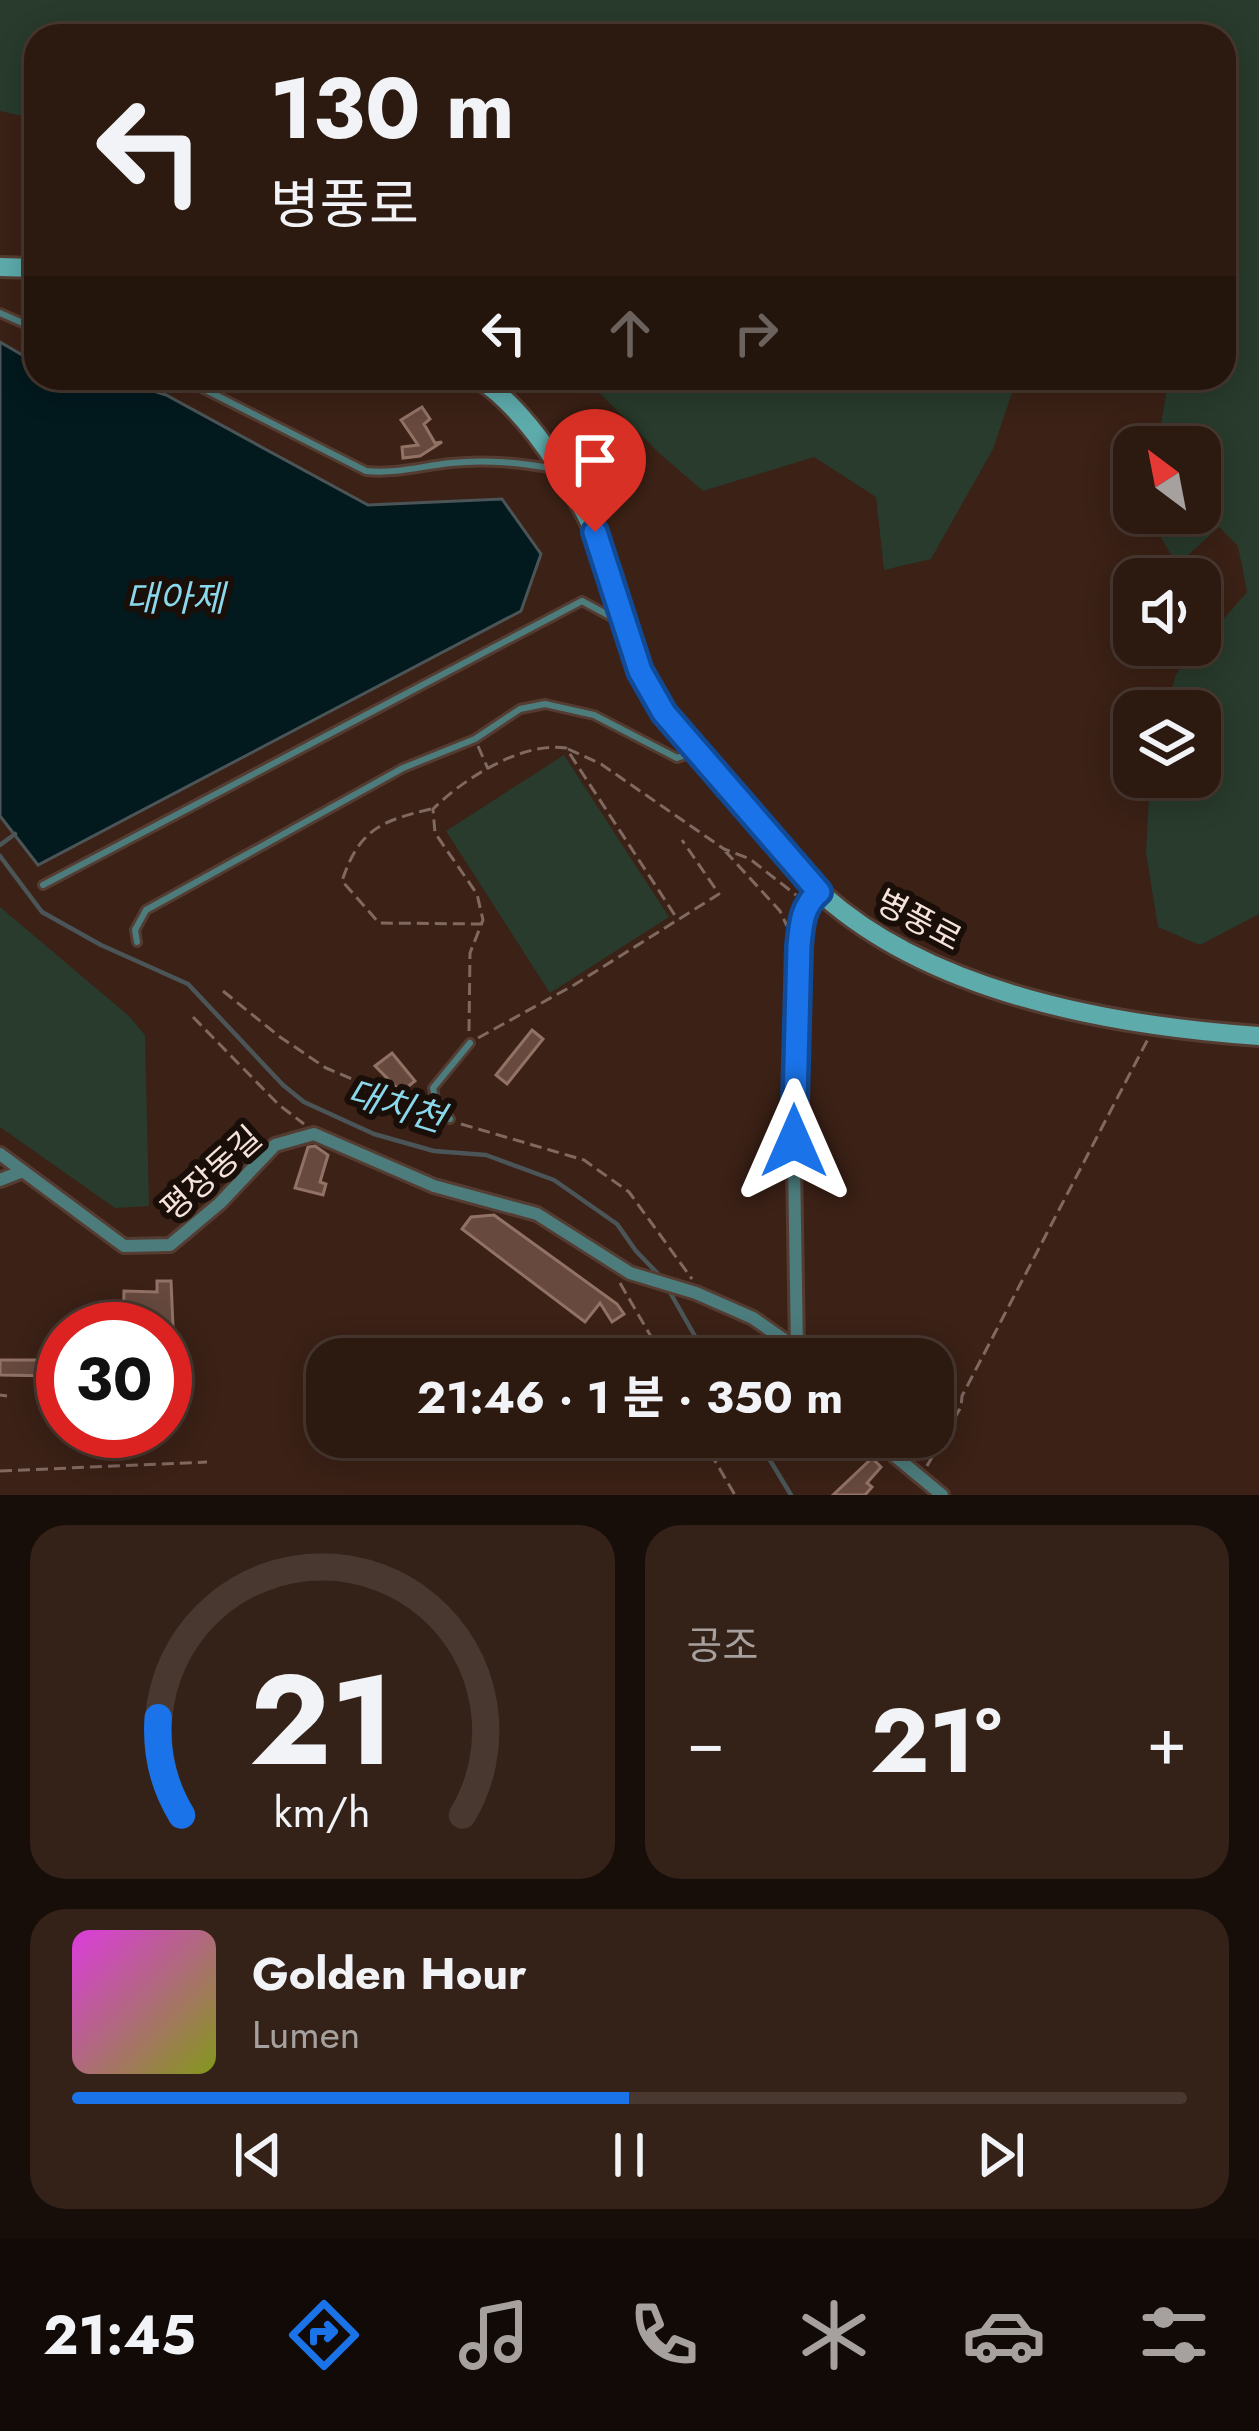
<!DOCTYPE html>
<html lang="ko">
<meta charset="utf-8">
<style>
body{margin:0;font-family:Jost,"Noto Sans KR",sans-serif;background:#342219;color:#f1f3f6;height:100vh;display:flex;flex-direction:column;font-size:45px;white-space:nowrap}
*{box-sizing:border-box;margin:0}
p{font-size:39px;color:#a6a09f}
.icon{flex:none;width:66px;height:66px;fill:none;stroke:currentColor;stroke-width:2;stroke-linecap:round;stroke-linejoin:round}
.map{position:relative;height:1495px;overflow:hidden}
.panel{display:flex;flex-direction:column;gap:30px;padding:30px;background:#180e09;flex:1}
.panel>*{flex:none}
.guide{position:absolute;left:24px;top:24px;width:1212px;height:366px;border-radius:36px;box-shadow:0 6px 30px #0003,0 0 0 3px #483830;background:#2c1910;color:#f1f3f6;overflow:hidden}
.needle{width:78px;rotate:328deg}
.buttons{position:absolute;left:1113px;top:426px;display:grid;gap:24px}
.buttons a{display:grid;place-items:center;width:108px;height:108px;border-radius:24px;background:#2c1910;box-shadow:0 6px 30px #0003,0 0 0 3px #483830;font-size:60px}
.speed{position:absolute;left:36px;top:1302px;display:flex;gap:24px;font-size:60px;font-weight:700;text-align:center}
.speed>*{display:grid;place-content:center;width:156px;height:156px;border-radius:50%;background:#2c1910;box-shadow:0 6px 30px #0003,0 0 0 3px #483830;line-height:1}
.speed .limit{border:18px solid #d22;background:#fff;color:#111}
.pin{position:absolute;display:grid;place-items:center;width:102px;height:102px;color:#fff;margin:-123px -51px;border-radius:50% 50% 50% 0;rotate:-45deg;box-shadow:0 0 12px #0007}
.pin .icon{rotate:45deg}
.me{position:absolute;width:132px;margin:-66px;rotate:0deg;stroke-linejoin:round;filter:drop-shadow(0 0 9px #0008)}
.turn{display:flex;align-items:center;gap:42px;height:252px;padding:0 48px;font-size:54px}
.turn .icon{width:156px;height:156px;stroke-width:2.5}
.turn b{display:block;font-size:84px;line-height:102px}
.lanes{display:flex;align-items:center;height:114px;padding:0 48px;background:#0003;justify-content:center;gap:60px;direction:ltr}
.lanes .off{opacity:.35}
.big{font-size:90px;font-weight:700;line-height:1.1}
.panel .tile{flex:1;display:flex;flex-direction:column;justify-content:center;gap:18px;min-width:0;padding:0 42px;border-radius:36px;background:#342219}
.panel .dial{align-items:center;gap:0}
.dial svg{height:312px;overflow:visible;fill:none;stroke:#483830;stroke-width:7;stroke-linecap:round;text-anchor:middle}
.dial text{fill:#f1f3f6;stroke:none}
.song{display:flex;align-items:center;gap:36px}
.cover{width:144px;height:144px;border-radius:18px;background:linear-gradient(135deg,hsl(300 70% 55%),hsl(70 70% 35%))}
.played{height:12px;border-radius:6px;background:linear-gradient(90deg,#1a73e8 50%,#483830 50%)}
.keys{display:flex;justify-content:space-around;direction:ltr}
.heat{display:flex;justify-content:space-between;align-items:center;font-size:66px;direction:ltr}
.panel .tiles{flex:1;display:grid;gap:30px;grid-template-columns:1fr 1fr}
.tile:last-child{grid-column:span 2}
.trip{position:absolute;left:306px;top:1338px;width:648px;height:120px;border-radius:36px;background:#2c1910;box-shadow:0 6px 30px #0003,0 0 0 3px #483830;font-weight:700;line-height:120px;text-align:center}
.dock{display:flex;height:192px;justify-content:space-around;align-items:center;background:#120a06;color:#a6a09f}
.dock .icon{width:84px;height:84px}
.dock .active{color:#1a73e8}
.dock b{font-size:54px;color:#f1f3f6}
.map>svg:first-child{display:block}
</style>
<div class="map">
<svg width="1259" height="1495" viewBox="0 0 1259 1495">
<rect width="100%" height="100%" fill="#3b2116"/>
<path fill="#283b2c" d="M 0,0 L 1259,0 L 1259,914 L 1200,945 L 1158,927 L 1146,853 L 1150,777 L 1200,777 L 1200,711 L 1166,711 L 1176,674 L 1247,592 L 1238,546 L 1219,527 L 1177,565 L 1147,513 L 1200,513 L 1200,447 L 1157,447 L 1169,378 L 1224,378 L 1224,36 L 36,36 L 36,119 L 0,111 Z
M 585,378 L 1017,378 L 993,449 L 931,559 L 884,570 L 876,497 L 814,457 L 703,491 L 659,453 Z
M 564,755 L 669,917 L 550,993 L 446,831 Z
M 0,907 L 129,1016 L 145,1035 L 149,1206 L 115,1208 L 0,1127 Z"/>
<path fill="#02191e" stroke="#4b5557" stroke-width="3" d="M 0,342 L 36,363 L 36,378 L 113,378 L 166,395 L 368,505 L 502,499 L 541,554 L 521,611 L 38,865 L 0,816 Z"/>
<g fill="none" stroke-linecap="round" stroke-linejoin="round">
<path stroke="#4b5557" stroke-width="4.5" d="M 0,845 L 15,834
M 0,856 L 42,912 L 101,945 L 188,984 L 283,1085 L 304,1102 L 374,1134 L 434,1151 L 486,1155 L 554,1180 L 617,1224 L 636,1251 L 662,1278
M 667,1287 L 708,1359
M 756,1437 L 791,1495"/>
</g>
<path fill="#67493e" stroke="#927265" stroke-width="3" d="M 422,407 L 430,419 L 424,424 L 435,443 L 442,442 L 420,456 L 403,458 L 402,447 L 418,445 L 401,420 Z
M 532,1030 L 543,1039 L 507,1084 L 496,1075 Z
M 392,1053 L 415,1081 L 401,1092 L 375,1066 Z
M 315,1146 L 328,1155 L 320,1182 L 326,1184 L 323,1195 L 295,1188 L 308,1147 Z
M 494,1215 L 617,1304 L 624,1314 L 612,1322 L 600,1303 L 585,1322 L 462,1229 L 471,1217 Z
M 157,1281 L 171,1281 L 173,1326 L 123,1329 L 124,1291 L 157,1292 Z
M 0,1360 L 53,1360 L 53,1376 L 0,1375 Z
M 872,1458 L 881,1467 L 867,1483 L 872,1487 L 865,1495 L 833,1495 Z"/>
<g fill="none" stroke-linecap="round" stroke-linejoin="round">
<defs>
<path id="lane" d="M 0,313 L 36,329
M 182,378 L 366,471 C 396,474 422,466 451,463 C 487,459 520,463 556,469
M 43,885 L 582,601 L 619,621
M 137,942 L 135,930 L 146,910 L 403,768 L 475,739 L 520,709 L 545,704 L 594,715 L 677,758 L 694,752
M 450,1119 L 435,1099 L 433,1088 L 470,1043"/>
<path id="street" d="M 0,1154 L 124,1246 L 170,1245 L 220,1203 L 275,1145 L 314,1134 L 434,1186 L 537,1214 L 630,1273 L 696,1293 L 753,1318 L 797,1349
M 0,1180 L 23,1171
M 804,1359 L 797,1349 L 793,1099 L 799,946 L 803,916 L 811,899 L 819,892
M 872,1437 L 942,1495"/>
<path id="secondary" d="M 0,267 L 36,268
M 478,378 C 537,417 587,507 611,572 C 622,603 628,637 640,668 C 657,716 700,754 733,791 C 762,825 789,865 823,895 C 934,994 1115,1026 1259,1036"/>
</defs>
<use href="#lane" stroke="#553c32" stroke-width="12"/>
<use href="#street" stroke="#553c32" stroke-width="18"/>
<use href="#secondary" stroke="#553c32" stroke-width="24"/>
<path stroke="#806960" stroke-width="3" stroke-dasharray="12 6" stroke-linecap="butt" d="M 478,746 L 488,769
M 568,749 L 601,764 L 724,849 L 750,859 L 796,895
M 431,809 C 380,821 359,830 342,881 L 379,923 L 481,924
M 725,851 L 780,911 L 787,926
M 223,991 L 280,1037 L 326,1068 L 430,1112
M 193,1017 L 279,1105 L 304,1124
M 469,1031 L 470,953 L 483,920 L 477,894 L 435,833 L 433,809 C 463,779 523,741 566,748 L 678,920
M 478,1038 L 574,985 L 719,894 L 682,840
M 461,1124 L 584,1160 L 629,1192 L 692,1279
M 620,1283 L 664,1359
M 0,1395 L 7,1396
M 701,1437 L 735,1495
M 927,1466 L 961,1407 L 962,1396 L 1148,1039
M 0,1471 L 207,1462"/>
<use href="#lane" stroke="#4d7c7c" stroke-width="6"/>
<use href="#street" stroke="#4d7c7c" stroke-width="12"/>
<use href="#secondary" stroke="#5eabac" stroke-width="18"/>
</g>
<g fill="none" stroke-linecap="round" stroke-linejoin="round">
<defs>
<path id="route" d="M 595,532 L 640,671 L 664,713 L 819,892 C 802,906 801,925 799,946 L 794,1141"/>
</defs>
<use href="#route" stroke="#114b97" stroke-width="30"/>
<use href="#route" stroke="#1a73e8" stroke-width="21"/>
</g>
<g text-anchor="middle" dominant-baseline="central" stroke-width="12" stroke-linejoin="round" paint-order="stroke">
<g font-size="33" fill="#f5e2db" stroke="#1a0e09">
<text transform="translate(919 920) rotate(28)">병풍로</text>
<text transform="translate(211 1173) rotate(-42)">평장동길</text>
</g>
<g font-size="36" font-style="italic" fill="#89d8ec" stroke="#1a0e09">
<text x="175" y="598">대아제</text>
<text transform="translate(396 1105) rotate(17)">대치천</text>
</g>
</g>
</svg>
<div class="buttons">
<a><svg class="needle" viewBox="-14 -14 28 28"><path d="M0-13l5 13h-10z" fill="#e53935"/><path d="M0 13l5-13h-10z" fill="#a6a09f"/></svg></a>
<a><svg class="icon" aria-label="sound" viewBox="0 0 24 24"><path d="M4 9h4l5-4v14l-5-4H4zM17 9q2 3 0 6"/></svg></a>
<a><svg class="icon" aria-label="layers" viewBox="0 0 24 24"><path d="M12 4l9 5-9 5-9-5zM3 14l9 5 9-5"/></svg></a>
</div>
<div class="speed"><div class="limit">30</div></div>
<div class="pin" style="left:595px;top:532px;background:#d93025"><svg class="icon" aria-label="arrive" viewBox="0 0 24 24"><path d="M6 21V4h12l-3 4 3 4H6"/></svg></div>
<svg class="me" style="left:794px;top:1141px" viewBox="-20 -20 40 40"><path d="M0-17L14 15 0 8-14 15z" fill="#1a73e8" stroke="#fff" stroke-width="4"/></svg>
<div class="trip">21:46 · 1 분 · 350 m</div>
<div class="guide">
<div class="turn"><svg class="icon" aria-label="left" viewBox="0 0 24 24"><path d="M17 20v-9H6M10 6l-5 5 5 5"/></svg><div><b>130 m</b>병풍로</div></div>
<div class="lanes"><svg class="icon" aria-label="left" viewBox="0 0 24 24"><path d="M17 20v-9H6M10 6l-5 5 5 5"/></svg><svg class="icon off" aria-label="ahead" viewBox="0 0 24 24"><path d="M12 20V5M6 11l6-6 6 6"/></svg><svg class="icon off" aria-label="right" viewBox="0 0 24 24"><path d="M7 20v-9h11M14 6l5 5-5 5"/></svg></div>
</div>
</div>
<section class="panel">
<div class="tiles">
<div class="tile dial"><svg viewBox="0 0 100 80">
<path d="M14 69A42 42 0 1 1 86 69"/>
<path d="M14 69A42 42 0 0 1 8 44" stroke="#1a73e8"/>
<text x="50" y="56" font-size="32" font-weight="700">21</text>
<text x="50" y="72" font-size="11">km/h</text>
</svg></div>
<div class="tile"><p>공조</p>
<div class="heat"><a>−</a><b class="big">21°</b><a>+</a></div>
</div>
<div class="tile">
<div class="song"><i class="cover"></i><div><b>Golden Hour</b><p>Lumen</p></div></div>
<div class="played"></div>
<div class="keys"><svg class="icon" aria-label="previous" viewBox="0 0 24 24"><path d="M18 5L8 12l10 7zM5 5v14"/></svg><svg class="icon" aria-label="pause" viewBox="0 0 24 24"><path d="M8 5v14M16 5v14"/></svg><svg class="icon" aria-label="next" viewBox="0 0 24 24"><path d="M6 5l10 7-10 7zM19 5v14"/></svg></div>
</div>
</div>
</section>
<nav class="dock">
<b>21:45</b>
<svg class="icon active" aria-label="directions" viewBox="0 0 24 24"><path d="M12 3l9 9-9 9-9-9zM9 14v-3h6M13 9l2 2-2 2"/></svg>
<svg class="icon" aria-label="music" viewBox="0 0 24 24"><path d="M9 18V5l10-2v13"/><circle cx="6" cy="18" r="3"/><circle cx="16" cy="16" r="3"/></svg>
<svg class="icon" aria-label="phone" viewBox="0 0 24 24"><path d="M5 4h4l2 5-3 2q2 4 5 5l2-3 5 2v4C11 20 4 13 5 4z"/></svg>
<svg class="icon" aria-label="climate" viewBox="0 0 24 24"><path d="M12 3v18M4 7l16 10M4 17L20 7"/></svg>
<svg class="icon" aria-label="car" viewBox="0 0 24 24"><path d="M5 17H2v-5l4-1 3-4h7l3 4 3 1v5h-3M9 17h6M6 11h13"/><circle cx="7" cy="17" r="2"/><circle cx="17" cy="17" r="2"/></svg>
<svg class="icon" aria-label="filters" viewBox="0 0 24 24"><path d="M4 7h16M4 17h16"/><circle cx="9" cy="7" r="2"/><circle cx="15" cy="17" r="2"/></svg>
</nav>
